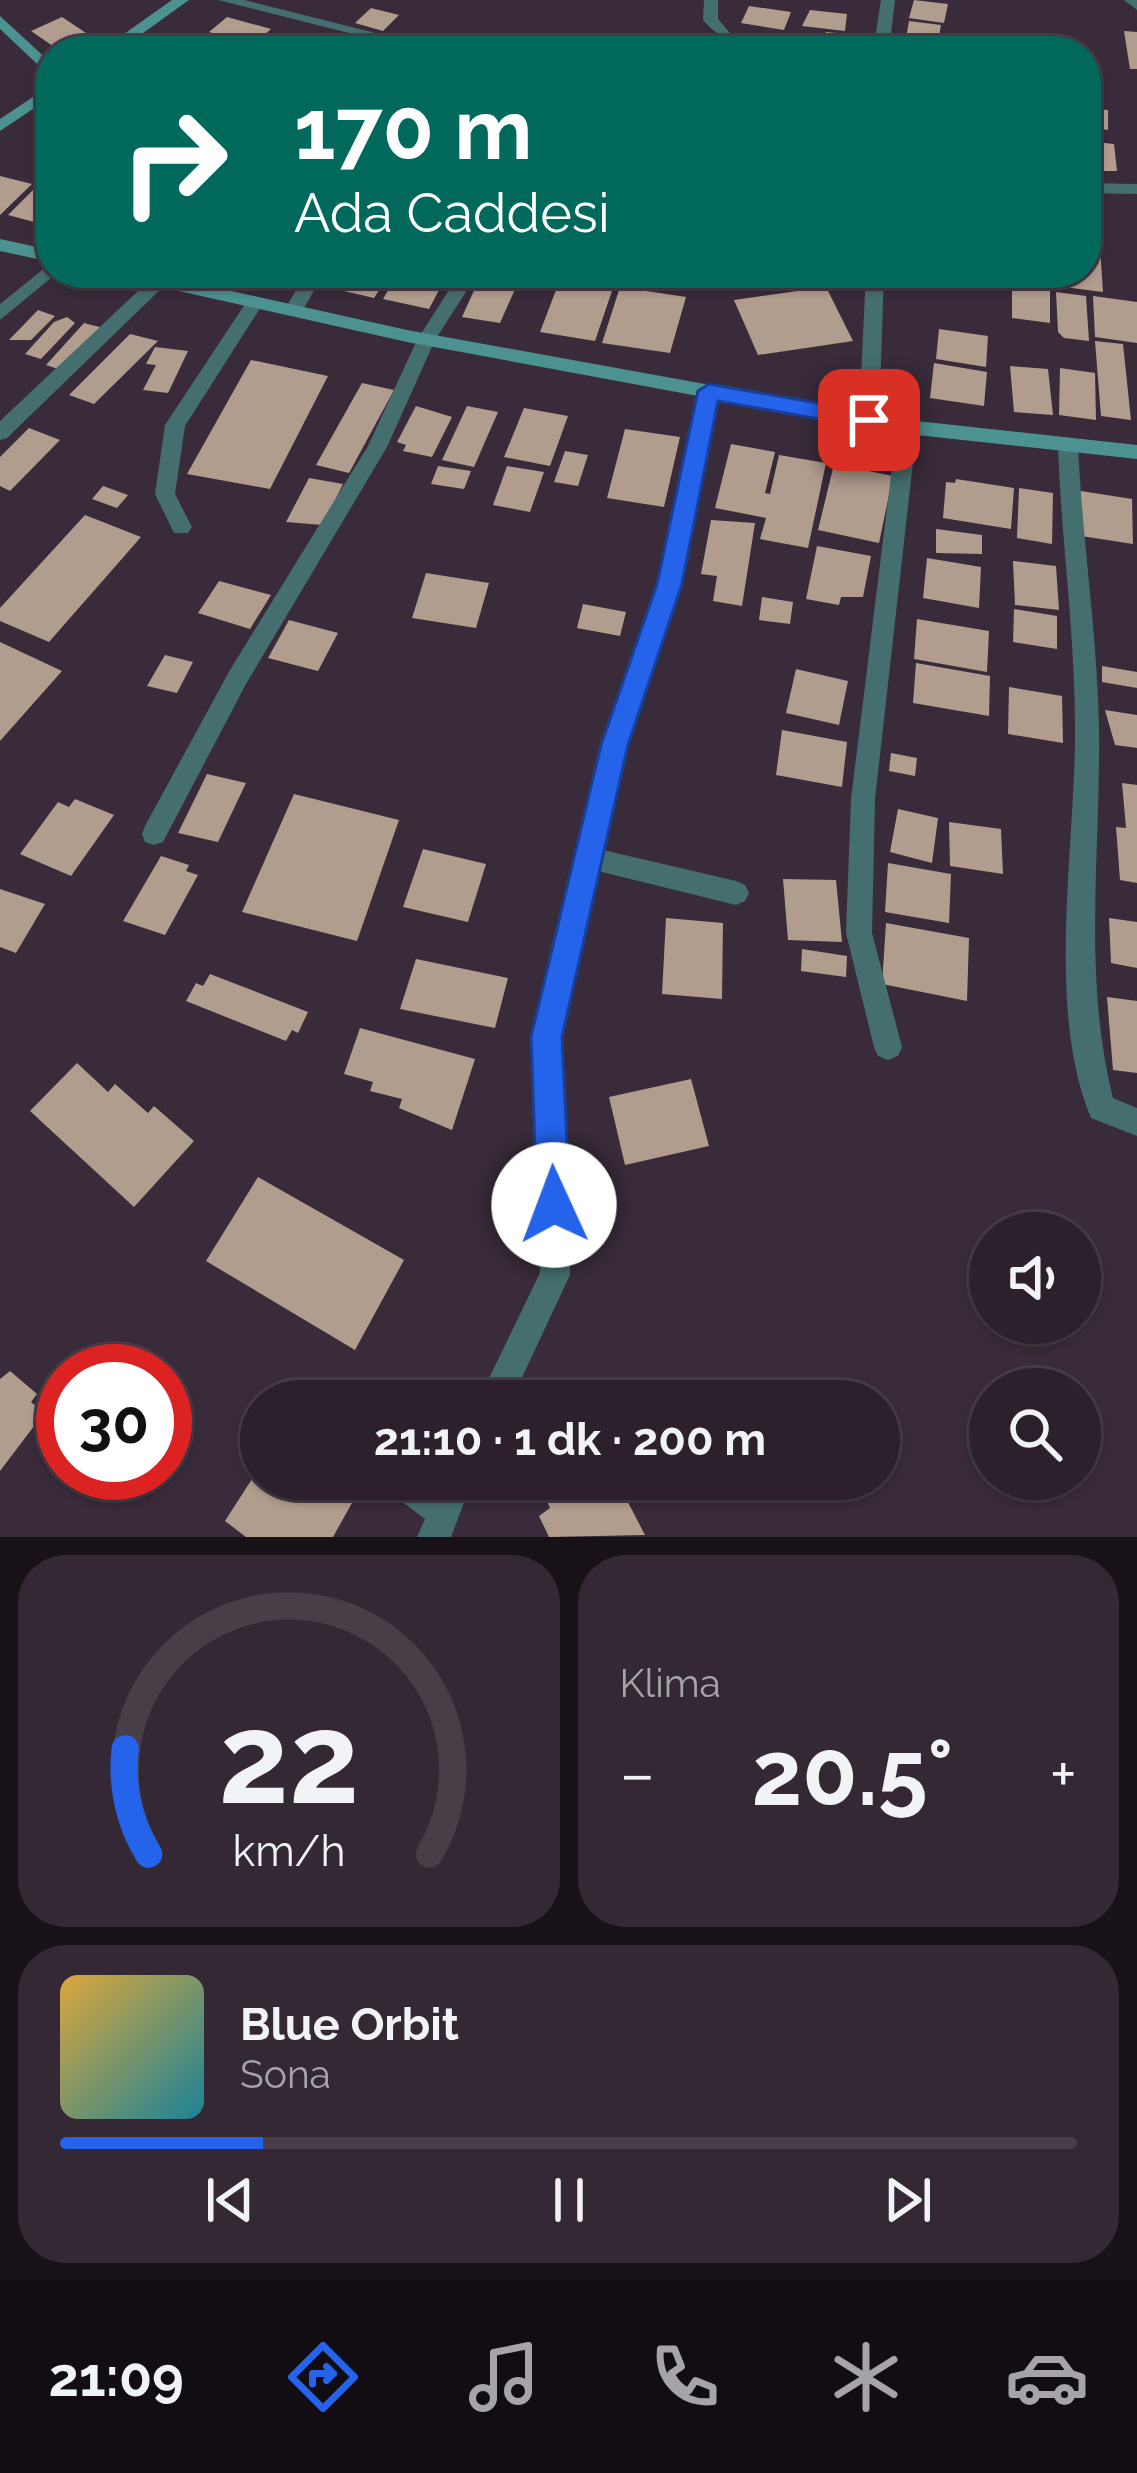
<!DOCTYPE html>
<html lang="tr">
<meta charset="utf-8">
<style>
body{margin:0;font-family:Raleway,sans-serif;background:#332834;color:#f1f3f6;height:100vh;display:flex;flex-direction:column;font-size:45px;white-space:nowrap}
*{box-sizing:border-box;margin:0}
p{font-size:39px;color:#a6a3a9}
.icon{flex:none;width:66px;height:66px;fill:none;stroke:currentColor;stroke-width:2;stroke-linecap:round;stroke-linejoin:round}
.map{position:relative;height:1537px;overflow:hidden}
.panel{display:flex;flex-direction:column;gap:18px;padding:18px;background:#181218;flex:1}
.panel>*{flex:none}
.top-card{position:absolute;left:36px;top:36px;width:1065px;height:252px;border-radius:48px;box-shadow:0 3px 9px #0004,0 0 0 3px #473e48;background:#00695c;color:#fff;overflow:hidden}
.buttons{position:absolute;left:969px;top:1212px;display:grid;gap:24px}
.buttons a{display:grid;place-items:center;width:132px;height:132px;border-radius:50%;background:#2b202c;box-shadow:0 3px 9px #0004,0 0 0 3px #473e48;font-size:60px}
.speed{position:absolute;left:36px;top:1344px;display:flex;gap:24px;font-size:60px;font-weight:700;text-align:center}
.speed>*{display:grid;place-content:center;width:156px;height:156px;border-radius:50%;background:#2b202c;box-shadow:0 3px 9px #0004,0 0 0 3px #473e48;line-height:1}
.speed .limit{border:18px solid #d22;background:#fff;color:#111}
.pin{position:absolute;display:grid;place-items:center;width:102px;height:102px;color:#fff;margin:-51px;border-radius:24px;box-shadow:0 6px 18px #0006}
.me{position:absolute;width:132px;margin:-66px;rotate:358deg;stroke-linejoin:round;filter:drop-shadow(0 0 9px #0008)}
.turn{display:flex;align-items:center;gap:42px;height:252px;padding:0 60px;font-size:54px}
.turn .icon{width:156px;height:156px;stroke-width:2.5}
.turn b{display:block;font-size:84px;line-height:102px}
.big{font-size:90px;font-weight:700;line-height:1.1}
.panel .card{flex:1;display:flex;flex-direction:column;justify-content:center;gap:18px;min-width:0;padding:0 42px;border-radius:48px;background:#332834}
.panel .dial{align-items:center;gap:0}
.dial svg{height:312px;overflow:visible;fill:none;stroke:#473e48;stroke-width:7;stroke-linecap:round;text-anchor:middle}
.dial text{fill:#f1f3f6;stroke:none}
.song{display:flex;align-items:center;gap:36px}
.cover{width:144px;height:144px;border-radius:18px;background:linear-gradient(135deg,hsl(40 70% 55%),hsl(190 70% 35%))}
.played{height:12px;border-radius:6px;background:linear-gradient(90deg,#2563eb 20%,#473e48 20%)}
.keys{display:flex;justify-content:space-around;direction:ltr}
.heat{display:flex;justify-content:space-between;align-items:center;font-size:66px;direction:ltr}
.panel .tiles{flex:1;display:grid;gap:18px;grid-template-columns:1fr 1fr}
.card:last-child{grid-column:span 2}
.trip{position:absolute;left:240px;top:1380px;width:660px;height:120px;border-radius:60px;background:#2b202c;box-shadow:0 3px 9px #0004,0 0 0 3px #473e48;font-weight:700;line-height:120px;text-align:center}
.tab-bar{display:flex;height:192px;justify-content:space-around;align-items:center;background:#110d12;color:#a6a3a9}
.tab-bar .icon{width:84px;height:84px}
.tab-bar .current{color:#2563eb}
.tab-bar b{font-size:54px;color:#f1f3f6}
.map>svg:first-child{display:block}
</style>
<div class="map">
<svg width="1137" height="1537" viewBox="0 0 1137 1537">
<rect width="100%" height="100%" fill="#392b3a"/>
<path fill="#b19d8e" d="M 914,0 L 948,4 L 944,23 L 909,18 Z
M 749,6 L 791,12 L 784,30 L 741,23 Z
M 371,8 L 399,15 L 383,31 L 355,23 Z
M 810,10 L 847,14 L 845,31 L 802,26 Z
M 62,17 L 98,41 L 77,51 L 60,51 L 31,31 Z
M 227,17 L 271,29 L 253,45 L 209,32 Z
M 909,21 L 941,25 L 938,42 L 906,38 Z
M 1124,31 L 1137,32 L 1137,69 L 1130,69 Z
M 826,32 L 868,36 L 866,51 L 823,46 Z
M 472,36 L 507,41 L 503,51 L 465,51 Z
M 680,39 L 725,45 L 723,51 L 675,51 Z
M 1086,108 L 1108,110 L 1108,130 L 1086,127 Z
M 1086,141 L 1114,144 L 1117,171 L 1086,171 Z
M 0,176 L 32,184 L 0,215 Z
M 36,187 L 51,190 L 51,208 L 38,223 L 8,215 Z
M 1086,244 L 1100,246 L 1103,292 L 1056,286 L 1055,273 L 1086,273 Z
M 341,273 L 390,273 L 374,298 L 331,288 Z
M 398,273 L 448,273 L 429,309 L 383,299 Z
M 482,273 L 520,278 L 500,323 L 462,317 Z
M 737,273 L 784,273 L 780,287 L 735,278 Z
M 952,273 L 1029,273 L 1031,280 L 952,277 Z
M 561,277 L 614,285 L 595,341 L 540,332 Z
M 1012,286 L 1050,291 L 1050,323 L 1012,318 Z
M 620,287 L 686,297 L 670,353 L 602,343 Z
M 826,287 L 853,341 L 758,355 L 734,300 Z
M 1056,292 L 1086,296 L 1089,341 L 1064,338 L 1058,332 Z
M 1093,296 L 1137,302 L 1137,343 L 1095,337 Z
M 38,310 L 55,316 L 31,340 L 9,340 Z
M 67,317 L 75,323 L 41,359 L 25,354 L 54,322 Z
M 84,323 L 103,328 L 61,370 L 46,365 Z
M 939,329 L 988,336 L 986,367 L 936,359 Z
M 130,334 L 158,341 L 94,404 L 69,395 Z
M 1095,341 L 1123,344 L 1131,420 L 1101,416 Z
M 155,347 L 188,351 L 168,393 L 143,390 L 156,365 L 146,364 Z
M 251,360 L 328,376 L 270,489 L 187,474 Z
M 934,363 L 987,372 L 984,406 L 930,398 Z
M 1010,366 L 1048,369 L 1053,415 L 1014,412 Z
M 1060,368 L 1095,373 L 1096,420 L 1059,415 Z
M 362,383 L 394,390 L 349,473 L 316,465 Z
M 416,406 L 452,417 L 432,457 L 403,451 L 406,445 L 397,442 Z
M 467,406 L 498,412 L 474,467 L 442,460 Z
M 524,408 L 568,416 L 550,466 L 504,457 Z
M 29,428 L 60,440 L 10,491 L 0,486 L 0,457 Z
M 625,429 L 680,437 L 664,507 L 607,498 Z
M 731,444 L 775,452 L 765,493 L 770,494 L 779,455 L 826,463 L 808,548 L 760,539 L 766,518 L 715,508 Z
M 565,451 L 588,455 L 578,486 L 554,482 Z
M 834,464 L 893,476 L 879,543 L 818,530 Z
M 438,466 L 471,471 L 464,489 L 431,484 Z
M 507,466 L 544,472 L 530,512 L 493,505 Z
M 309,478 L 343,484 L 323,525 L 286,522 Z
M 956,479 L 1014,488 L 1011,529 L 943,518 L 946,482 L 955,483 Z
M 103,486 L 128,495 L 117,508 L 92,499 Z
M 1019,488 L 1053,493 L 1052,544 L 1017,538 Z
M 1081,491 L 1132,499 L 1133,544 L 1081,536 Z
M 85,515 L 141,537 L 49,642 L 0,621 L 0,608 Z
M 711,520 L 755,523 L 742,606 L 713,601 L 717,576 L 701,574 Z
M 936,529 L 982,535 L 982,554 L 936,553 Z
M 817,546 L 871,556 L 863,597 L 841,597 L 839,605 L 806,599 Z
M 927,558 L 981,567 L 979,608 L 923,598 Z
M 1013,561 L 1056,566 L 1059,610 L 1015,605 Z
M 426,573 L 489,583 L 476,628 L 412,618 Z
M 219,581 L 271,595 L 250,629 L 198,613 Z
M 762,597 L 793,602 L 790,624 L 759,620 Z
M 583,604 L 626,612 L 620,636 L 577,628 Z
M 1014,609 L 1057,616 L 1057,649 L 1013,642 Z
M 917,619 L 989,631 L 987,672 L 914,659 Z
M 289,620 L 338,633 L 318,671 L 268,658 Z
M 0,642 L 62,671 L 0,741 Z
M 165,655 L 193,662 L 177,693 L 147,686 Z
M 916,663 L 990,676 L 989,716 L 913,703 Z
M 1102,666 L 1137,672 L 1137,688 L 1102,682 Z
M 796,669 L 848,681 L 839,725 L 786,713 Z
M 1009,687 L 1062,696 L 1063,743 L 1008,734 Z
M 1105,710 L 1137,715 L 1137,748 L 1115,745 Z
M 782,730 L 847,742 L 842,787 L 776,775 Z
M 891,753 L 917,758 L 915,776 L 889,771 Z
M 207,774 L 246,783 L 218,842 L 178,833 Z
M 1122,783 L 1137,785 L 1137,883 L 1120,880 L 1116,827 L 1126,828 Z
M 294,794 L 399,820 L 357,941 L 242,912 Z
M 75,799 L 114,815 L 71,876 L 20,854 L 58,802 L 69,807 Z
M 898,809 L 938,818 L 932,863 L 890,852 Z
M 949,822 L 1001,829 L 1003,874 L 950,866 Z
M 423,849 L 486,864 L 468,922 L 403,907 Z
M 161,856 L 189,865 L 186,871 L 198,875 L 165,935 L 123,921 Z
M 888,863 L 951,874 L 949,923 L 885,912 Z
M 783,879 L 836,880 L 842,942 L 788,940 Z
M 0,889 L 45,904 L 16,953 L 0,947 Z
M 666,918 L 723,923 L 722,999 L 662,994 Z
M 1109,918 L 1137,922 L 1137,968 L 1111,963 Z
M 886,923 L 969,938 L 967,1001 L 882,984 Z
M 802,949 L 847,956 L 846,977 L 801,971 Z
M 416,959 L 508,978 L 495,1028 L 400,1009 Z
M 210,974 L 308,1012 L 298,1033 L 292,1030 L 286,1041 L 186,1001 L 196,983 L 203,986 Z
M 1107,997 L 1137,1001 L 1137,1073 L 1113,1070 Z
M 360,1028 L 475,1059 L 452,1130 L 399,1108 L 402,1099 L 370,1091 L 373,1082 L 344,1074 Z
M 77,1063 L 108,1092 L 115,1084 L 148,1113 L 154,1106 L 194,1141 L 134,1207 L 30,1111 Z
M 691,1079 L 709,1146 L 625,1165 L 609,1097 Z
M 258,1177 L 404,1260 L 355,1350 L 206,1261 Z
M 10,1371 L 37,1394 L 31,1402 L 44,1413 L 0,1471 L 0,1379 Z
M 261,1465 L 261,1479 L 336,1479 L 357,1494 L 333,1537 L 246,1537 L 225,1521 Z
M 568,1479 L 616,1479 L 645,1535 L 549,1537 L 539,1516 L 550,1508 L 544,1495 Z"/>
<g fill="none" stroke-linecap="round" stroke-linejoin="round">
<path fill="#456f6e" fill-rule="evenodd" d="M 218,0 L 244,0 L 447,51 L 420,51 Z
M 704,0 L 718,0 L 718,19 L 730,33 L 804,51 C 767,51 727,49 703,20 Z
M 881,0 L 895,0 L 889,51 L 873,51 Z
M 1124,0 L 1137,0 L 1137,10 Z
M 1029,43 L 1034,45 L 1037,51 L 1021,51 Z
M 1086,183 L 1137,184 L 1137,194 L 1086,193 Z
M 51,263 L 51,273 L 57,273 L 0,320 L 0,304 Z
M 306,273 L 324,273 L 300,315 L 286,315 L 284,311 Z
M 460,273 L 478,273 L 435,340 L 387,447 L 246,684 L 163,842 L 154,845 L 145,842 L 142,834 L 145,826 L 230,670 L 368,446 L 417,340 Z
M 866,273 L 884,273 L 879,420 L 869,427 L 859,420 Z
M 159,275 L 168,281 L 165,285 L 7,438 L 0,440 L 0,421 L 153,277 Z
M 255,296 L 264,302 L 185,426 L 175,494 L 192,527 L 188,533 L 174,533 L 155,494 L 165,425 L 249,298 Z
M 709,384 L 719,391 L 681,584 L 627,744 L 603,850 L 736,881 L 745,885 L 749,893 L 745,901 L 736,905 L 598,871 L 561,1037 L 570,1275 L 511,1401 L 478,1401 L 540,1273 L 533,1037 L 603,744 L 659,584 L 699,391 Z
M 907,420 L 917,427 L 875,799 L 872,933 L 902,1047 L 898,1056 L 888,1060 L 878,1056 L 874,1047 L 846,933 L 851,799 L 897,427 Z
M 1068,437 L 1078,444 C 1082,538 1097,632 1099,726 C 1101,851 1082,975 1113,1098 L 1137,1108 L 1137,1136 L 1091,1118 C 1045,1008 1076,845 1075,727 C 1075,633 1061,539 1058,444 Z
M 298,1383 L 311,1390 L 316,1401 L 283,1401 L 287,1388 Z
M 384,1479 L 426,1479 L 437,1488 L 441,1479 L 473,1479 L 451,1537 L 417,1537 L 425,1519 L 388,1491 Z"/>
<path fill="#4b9290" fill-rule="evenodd" d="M 172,0 L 189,0 L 118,51 L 100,51 Z
M 0,16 L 51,63 L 51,77 L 0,29 Z
M 51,85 L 51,97 L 0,131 L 0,119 Z
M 0,239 L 51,250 L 51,262 L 0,251 Z
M 116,273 L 151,273 L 407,330 L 898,419 L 1137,445 L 1137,459 L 898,433 L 407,342 L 125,279 Z"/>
</g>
<path fill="#2563eb" stroke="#184099" stroke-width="3" d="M 709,384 L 869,412 L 880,420 L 869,428 L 718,401 L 682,584 L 628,745 L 562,1037 L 570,1205 L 566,1217 L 554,1222 L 542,1217 L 537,1205 L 531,1037 L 601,745 L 657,584 L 698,391 Z"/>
</svg>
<div class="buttons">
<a><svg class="icon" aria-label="sound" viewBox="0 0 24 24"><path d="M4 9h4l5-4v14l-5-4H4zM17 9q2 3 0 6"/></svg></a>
<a><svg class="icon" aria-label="search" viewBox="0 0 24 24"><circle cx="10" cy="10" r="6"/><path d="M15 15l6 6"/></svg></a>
</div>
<div class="speed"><div class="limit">30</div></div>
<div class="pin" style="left:869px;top:420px;background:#d93025"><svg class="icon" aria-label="arrive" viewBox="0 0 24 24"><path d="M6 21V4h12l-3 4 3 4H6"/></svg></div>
<svg class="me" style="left:554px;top:1205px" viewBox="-20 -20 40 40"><circle r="19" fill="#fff"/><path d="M0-13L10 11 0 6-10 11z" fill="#2563eb"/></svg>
<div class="trip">21:10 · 1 dk · 200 m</div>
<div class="top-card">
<div class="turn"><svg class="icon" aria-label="right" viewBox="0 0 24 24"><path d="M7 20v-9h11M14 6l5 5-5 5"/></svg><div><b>170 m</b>Ada Caddesi</div></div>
</div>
</div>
<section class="panel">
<div class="tiles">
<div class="card dial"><svg viewBox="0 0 100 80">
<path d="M14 69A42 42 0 1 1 86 69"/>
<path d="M14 69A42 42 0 0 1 8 42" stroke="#2563eb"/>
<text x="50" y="56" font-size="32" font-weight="700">22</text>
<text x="50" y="72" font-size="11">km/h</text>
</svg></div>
<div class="card"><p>Klima</p>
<div class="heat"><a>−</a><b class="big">20.5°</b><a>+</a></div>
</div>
<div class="card">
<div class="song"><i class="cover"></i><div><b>Blue Orbit</b><p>Sona</p></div></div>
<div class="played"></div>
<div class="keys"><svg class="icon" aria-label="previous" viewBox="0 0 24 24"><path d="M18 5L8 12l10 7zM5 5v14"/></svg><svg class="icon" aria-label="pause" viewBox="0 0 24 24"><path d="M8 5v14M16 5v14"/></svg><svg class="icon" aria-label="next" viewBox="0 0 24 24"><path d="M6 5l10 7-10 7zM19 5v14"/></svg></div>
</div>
</div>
</section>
<nav class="tab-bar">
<b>21:09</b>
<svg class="icon current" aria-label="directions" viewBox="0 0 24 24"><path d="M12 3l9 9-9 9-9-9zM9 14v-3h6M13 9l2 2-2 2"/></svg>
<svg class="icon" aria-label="music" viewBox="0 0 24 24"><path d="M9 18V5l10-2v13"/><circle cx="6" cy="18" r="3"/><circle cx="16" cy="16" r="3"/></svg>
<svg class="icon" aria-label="phone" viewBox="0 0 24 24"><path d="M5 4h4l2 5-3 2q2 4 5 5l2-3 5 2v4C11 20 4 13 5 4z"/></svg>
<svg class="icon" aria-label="climate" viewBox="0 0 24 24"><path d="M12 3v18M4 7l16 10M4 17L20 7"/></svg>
<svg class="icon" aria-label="car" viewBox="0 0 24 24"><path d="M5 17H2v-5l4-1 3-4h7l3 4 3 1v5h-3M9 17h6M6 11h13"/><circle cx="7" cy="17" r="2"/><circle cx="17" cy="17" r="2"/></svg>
</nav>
